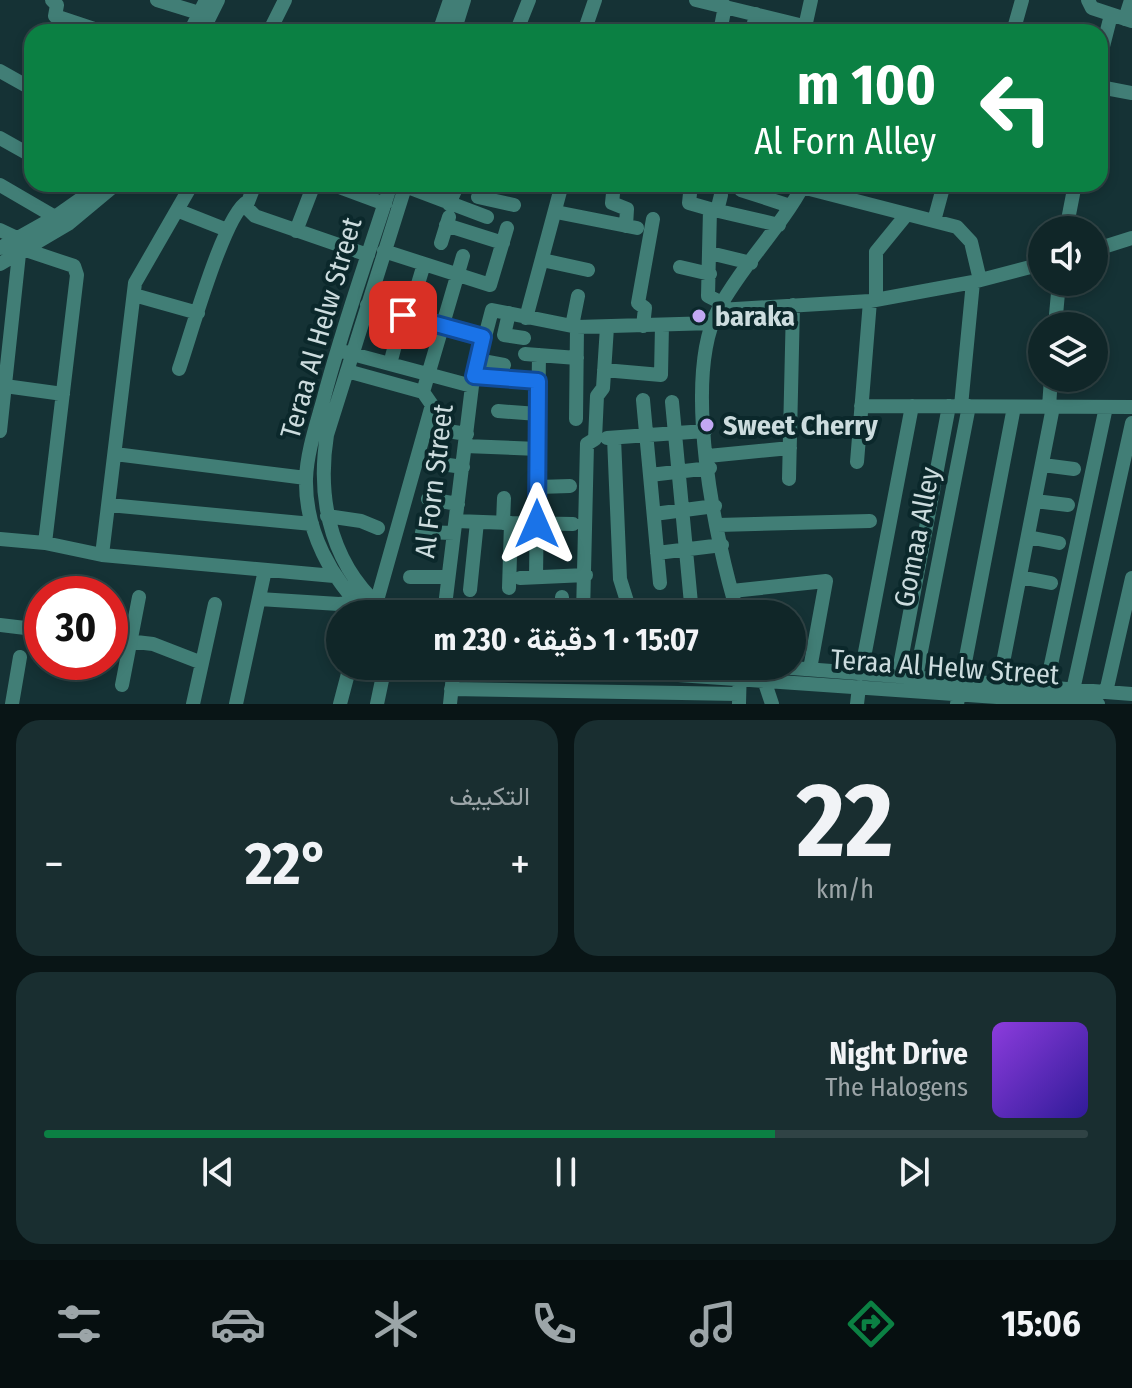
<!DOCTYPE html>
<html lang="ar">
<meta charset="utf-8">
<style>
body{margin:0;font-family:"Fira Sans Condensed",Vazirmatn,sans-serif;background:#192e30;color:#f1f3f6;direction:rtl;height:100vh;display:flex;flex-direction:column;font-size:30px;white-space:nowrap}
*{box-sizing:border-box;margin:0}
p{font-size:26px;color:#9ca5a8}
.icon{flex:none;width:44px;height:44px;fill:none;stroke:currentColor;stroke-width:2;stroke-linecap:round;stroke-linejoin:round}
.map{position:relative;height:704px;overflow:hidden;direction:ltr}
.sheet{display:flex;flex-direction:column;gap:16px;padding:16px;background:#091516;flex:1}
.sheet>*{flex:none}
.guide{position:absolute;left:24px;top:24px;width:1084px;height:168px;border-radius:24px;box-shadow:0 4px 12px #0003,0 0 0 2px #304345;direction:rtl;background:#0b8043;color:#fff;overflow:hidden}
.controls{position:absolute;left:1028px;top:216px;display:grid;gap:16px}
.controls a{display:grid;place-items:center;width:80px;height:80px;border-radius:50%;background:#102628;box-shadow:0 4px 12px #0003,0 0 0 2px #304345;font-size:40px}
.speed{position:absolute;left:24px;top:576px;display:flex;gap:16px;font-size:40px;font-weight:700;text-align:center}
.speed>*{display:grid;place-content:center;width:104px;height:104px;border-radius:50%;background:#102628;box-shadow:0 4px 12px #0003,0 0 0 2px #304345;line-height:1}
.speed .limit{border:12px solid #d22;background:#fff;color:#111}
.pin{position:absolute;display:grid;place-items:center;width:68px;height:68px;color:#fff;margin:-34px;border-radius:16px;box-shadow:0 4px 12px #0006}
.me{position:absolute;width:88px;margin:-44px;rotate:0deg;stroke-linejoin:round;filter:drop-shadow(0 0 6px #0008)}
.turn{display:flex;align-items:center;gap:28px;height:168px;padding:0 40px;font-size:36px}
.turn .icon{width:104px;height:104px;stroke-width:2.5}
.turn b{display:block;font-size:56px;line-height:68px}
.big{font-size:60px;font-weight:700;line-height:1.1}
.sheet .tile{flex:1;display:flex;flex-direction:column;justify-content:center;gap:12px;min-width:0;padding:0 28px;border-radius:24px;background:#192e30}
.sheet .dial{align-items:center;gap:0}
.dial b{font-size:104px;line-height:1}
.song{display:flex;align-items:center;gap:24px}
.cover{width:96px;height:96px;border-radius:12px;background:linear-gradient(135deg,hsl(270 70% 55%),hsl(250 70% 35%))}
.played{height:8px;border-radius:4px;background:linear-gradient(90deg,#0b8043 70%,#304345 70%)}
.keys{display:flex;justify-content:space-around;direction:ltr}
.heat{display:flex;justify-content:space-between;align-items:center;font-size:44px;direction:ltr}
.sheet .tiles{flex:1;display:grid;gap:16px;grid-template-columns:1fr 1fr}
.tile:last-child{grid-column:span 2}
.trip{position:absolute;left:326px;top:600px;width:480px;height:80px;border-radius:40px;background:#102628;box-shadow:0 4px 12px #0003,0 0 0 2px #304345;font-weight:700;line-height:80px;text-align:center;direction:rtl}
.tabs{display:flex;height:128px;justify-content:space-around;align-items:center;background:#060f10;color:#9ca5a8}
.tabs .icon{width:56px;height:56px}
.tabs .on{color:#0b8043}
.tabs b{font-size:36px;color:#f1f3f6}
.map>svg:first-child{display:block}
</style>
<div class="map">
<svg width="1132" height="704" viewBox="0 0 1132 704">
<rect width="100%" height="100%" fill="#153235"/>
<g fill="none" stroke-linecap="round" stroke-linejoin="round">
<path stroke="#417e76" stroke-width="14" d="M 52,0 L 57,5 L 55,16 L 103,32
M 157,0 L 199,13
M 696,0 L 828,32
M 1088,0 L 1092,8 L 1132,21
M 1125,19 L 1131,0
M 805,27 L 811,0
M 517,30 L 529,0
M 190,32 L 206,0
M 202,32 L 218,0
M 269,32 L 285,0
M 439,32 L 450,0
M 454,32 L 464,0
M 584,32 L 595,0
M 720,32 L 725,6
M 752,32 L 756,14
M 1013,32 L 1022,0
M 1100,58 L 1111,15
M 0,71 L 32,89
M 1100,87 L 1132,93
M 0,138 L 32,156
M 192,184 L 135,283 L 102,555 L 334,576
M 255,184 L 246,207 L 255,216 L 368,255
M 331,184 L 385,204
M 501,184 L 517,187 L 520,184
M 614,184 L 612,203 L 627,209 L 626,226
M 691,184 L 689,203 L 710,209 L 708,296 L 722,303
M 0,185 L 55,217
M 405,186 L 487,217
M 802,187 L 957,227 L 971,242 L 980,280
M 741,190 L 790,206
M 478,197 L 514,205
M 449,204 L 458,184
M 710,209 L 779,225
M 179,211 L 227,230
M 717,211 L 721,195
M 556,212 L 637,228
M 934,221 L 944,184
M 446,225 L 503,243
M 0,230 L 19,239
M 1066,230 L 1075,184
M 296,231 L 314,184
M 441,243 L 449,217
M 0,248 L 55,217 L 102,184
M 1094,250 L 1132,238
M 384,251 L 490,285 L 507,228
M 710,253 L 751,263
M 542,260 L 588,270
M 0,264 L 68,224 L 116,184
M 680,267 L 710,274
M 134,295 L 198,313
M 876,300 L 876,252 L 907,214
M 367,305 L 483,337
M 719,310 L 870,301 L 973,282 L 1042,264
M 509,313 L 504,335 L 524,338
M 408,317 L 424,264
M 526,318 L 562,184
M 572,326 L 578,296
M 643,326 L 645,308 L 638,303 L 653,219
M 1055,326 L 1059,282
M 345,352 L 472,386
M 525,354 L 577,358
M 477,360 L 504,365
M 390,364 L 403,315
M 179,369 C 190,338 224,214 247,202
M 604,370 L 661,375 L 662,325
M 347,371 L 423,392 L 432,405 L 376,604
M 474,376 L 538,381
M 5,386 L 63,394
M 423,392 L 463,256
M 643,400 L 660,583
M 672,402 L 692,614
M 861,406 L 1132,407
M 961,406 L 973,282
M 1049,407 L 1051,378
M 498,411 L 538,414
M 576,419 L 577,327
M 441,430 L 467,434
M 0,431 L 19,254
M 607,438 L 705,431
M 614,438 L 620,579 L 631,614
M 595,439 L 597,396 L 603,388 L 607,327
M 465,446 L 538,449
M 115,454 L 306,478
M 708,456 L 790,448
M 857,462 L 870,301
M 434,463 L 463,467
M 1043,465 L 1074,469
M 650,475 L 710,468
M 789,479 L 793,305
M 538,487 L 570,486
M 428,499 L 458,504
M 1035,501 L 1068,505
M 109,505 L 312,524
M 654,514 L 715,506
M 327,516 L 361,521 L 378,528
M 456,521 L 511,523
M 503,523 L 504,498
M 718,525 L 870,521
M 422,532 L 454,533
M 1028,537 L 1059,543
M 0,539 L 45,543 L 77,275 L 74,266 L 26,250
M 45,543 L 102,555
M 657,553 L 722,545
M 410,577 L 448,577
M 536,577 L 539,355
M 1020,577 L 1051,583
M 520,578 L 586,575
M 509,588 L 511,523 L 573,524
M 470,590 L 477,522
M 732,591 L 826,581 L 810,669
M 562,597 L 562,614
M 259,599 L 339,604 L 354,601
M 368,614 C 331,579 305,531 306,479 C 307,452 316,426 323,401 C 342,328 368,256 391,184
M 389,614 C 333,571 316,503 327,435 L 406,184
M 444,614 L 472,386 L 492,310 L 577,327 L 713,323
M 583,614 L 587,444 L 595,439
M 738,614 C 715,540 682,379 718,310 C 742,265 780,229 804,184
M 0,625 L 42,630
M 110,639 L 153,644 L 202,663
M 549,666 L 1098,704
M 766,666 L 1132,694
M 861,673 L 912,406
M 762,674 L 772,704
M 898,676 L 949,406
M 916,677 L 969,406
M 999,683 L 1053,407
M 122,685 L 139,597
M 1046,688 L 1106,407
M 451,689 L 739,694
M 1073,690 L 1132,423
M 1106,692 L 1132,578
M 12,704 L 20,657
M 193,704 L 215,604
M 236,704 L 265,570
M 340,704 L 350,666
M 377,704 L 385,666
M 450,704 L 454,666
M 739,704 L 740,666
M 857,704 L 859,687
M 957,704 L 1014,407"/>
</g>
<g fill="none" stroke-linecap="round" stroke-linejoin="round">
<defs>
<path id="route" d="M 403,315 L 483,337 L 474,376 L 538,381 L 537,524"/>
</defs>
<use href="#route" stroke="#114b97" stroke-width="20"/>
<use href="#route" stroke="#1a73e8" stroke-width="14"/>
</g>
<g fill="#c2a8f3" stroke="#0b282b" stroke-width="3">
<circle cx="699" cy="316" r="8"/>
<circle cx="707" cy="425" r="8"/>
</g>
<g text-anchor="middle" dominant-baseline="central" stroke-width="8" stroke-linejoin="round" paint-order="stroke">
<g font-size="28" font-weight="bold" fill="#ccdcde" stroke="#0b282b" text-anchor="start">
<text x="715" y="316">baraka</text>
<text x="723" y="425">Sweet Cherry</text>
</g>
<g font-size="28" fill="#ccdcde" stroke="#0b282b">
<text transform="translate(321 328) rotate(-74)">Teraa Al Helw Street</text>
<text transform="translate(434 481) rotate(-83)">Al Forn Street</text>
<text transform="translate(917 537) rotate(-79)">Gomaa Alley</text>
<text transform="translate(945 667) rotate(4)">Teraa Al Helw Street</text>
</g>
</g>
</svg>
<div class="controls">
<a><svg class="icon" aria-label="sound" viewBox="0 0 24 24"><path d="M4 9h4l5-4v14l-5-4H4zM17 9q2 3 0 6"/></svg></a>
<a><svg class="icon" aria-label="layers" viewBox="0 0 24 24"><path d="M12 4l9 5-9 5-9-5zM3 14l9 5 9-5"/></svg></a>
</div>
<div class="speed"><div class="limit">30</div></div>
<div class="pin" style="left:403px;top:315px;background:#d93025"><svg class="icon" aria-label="arrive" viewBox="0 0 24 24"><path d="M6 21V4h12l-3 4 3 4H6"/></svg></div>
<svg class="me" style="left:537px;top:524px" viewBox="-20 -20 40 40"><path d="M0-17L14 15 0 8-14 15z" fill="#1a73e8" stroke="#fff" stroke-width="4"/></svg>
<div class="trip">15:07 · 1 دقيقة · 230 m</div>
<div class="guide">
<div class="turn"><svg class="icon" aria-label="left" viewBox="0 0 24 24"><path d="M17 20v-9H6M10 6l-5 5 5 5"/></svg><div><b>100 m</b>Al Forn Alley</div></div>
</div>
</div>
<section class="sheet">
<div class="tiles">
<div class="tile dial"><b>22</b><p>km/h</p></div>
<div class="tile"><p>التكييف</p>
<div class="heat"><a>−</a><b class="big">22°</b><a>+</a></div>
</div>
<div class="tile">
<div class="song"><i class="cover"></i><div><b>Night Drive</b><p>The Halogens</p></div></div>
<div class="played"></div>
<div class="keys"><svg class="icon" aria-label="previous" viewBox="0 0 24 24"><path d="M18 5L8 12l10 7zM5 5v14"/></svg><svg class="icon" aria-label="pause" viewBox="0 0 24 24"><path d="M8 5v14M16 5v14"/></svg><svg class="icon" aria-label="next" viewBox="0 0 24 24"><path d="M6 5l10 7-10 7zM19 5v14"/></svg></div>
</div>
</div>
</section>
<nav class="tabs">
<b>15:06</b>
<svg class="icon on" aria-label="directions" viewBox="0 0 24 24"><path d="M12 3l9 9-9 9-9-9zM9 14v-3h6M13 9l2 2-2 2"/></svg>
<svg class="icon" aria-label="music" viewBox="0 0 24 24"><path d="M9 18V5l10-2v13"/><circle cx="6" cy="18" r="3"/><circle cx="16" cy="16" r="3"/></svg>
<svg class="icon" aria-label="phone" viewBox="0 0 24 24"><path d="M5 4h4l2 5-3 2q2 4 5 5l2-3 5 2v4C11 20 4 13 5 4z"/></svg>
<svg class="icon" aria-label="climate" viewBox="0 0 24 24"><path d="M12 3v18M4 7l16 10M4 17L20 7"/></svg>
<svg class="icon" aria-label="car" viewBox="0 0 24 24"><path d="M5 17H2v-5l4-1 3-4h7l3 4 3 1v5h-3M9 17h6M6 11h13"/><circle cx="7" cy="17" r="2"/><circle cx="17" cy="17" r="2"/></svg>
<svg class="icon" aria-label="filters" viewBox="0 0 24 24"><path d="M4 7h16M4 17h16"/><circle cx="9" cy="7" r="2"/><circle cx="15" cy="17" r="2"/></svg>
</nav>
